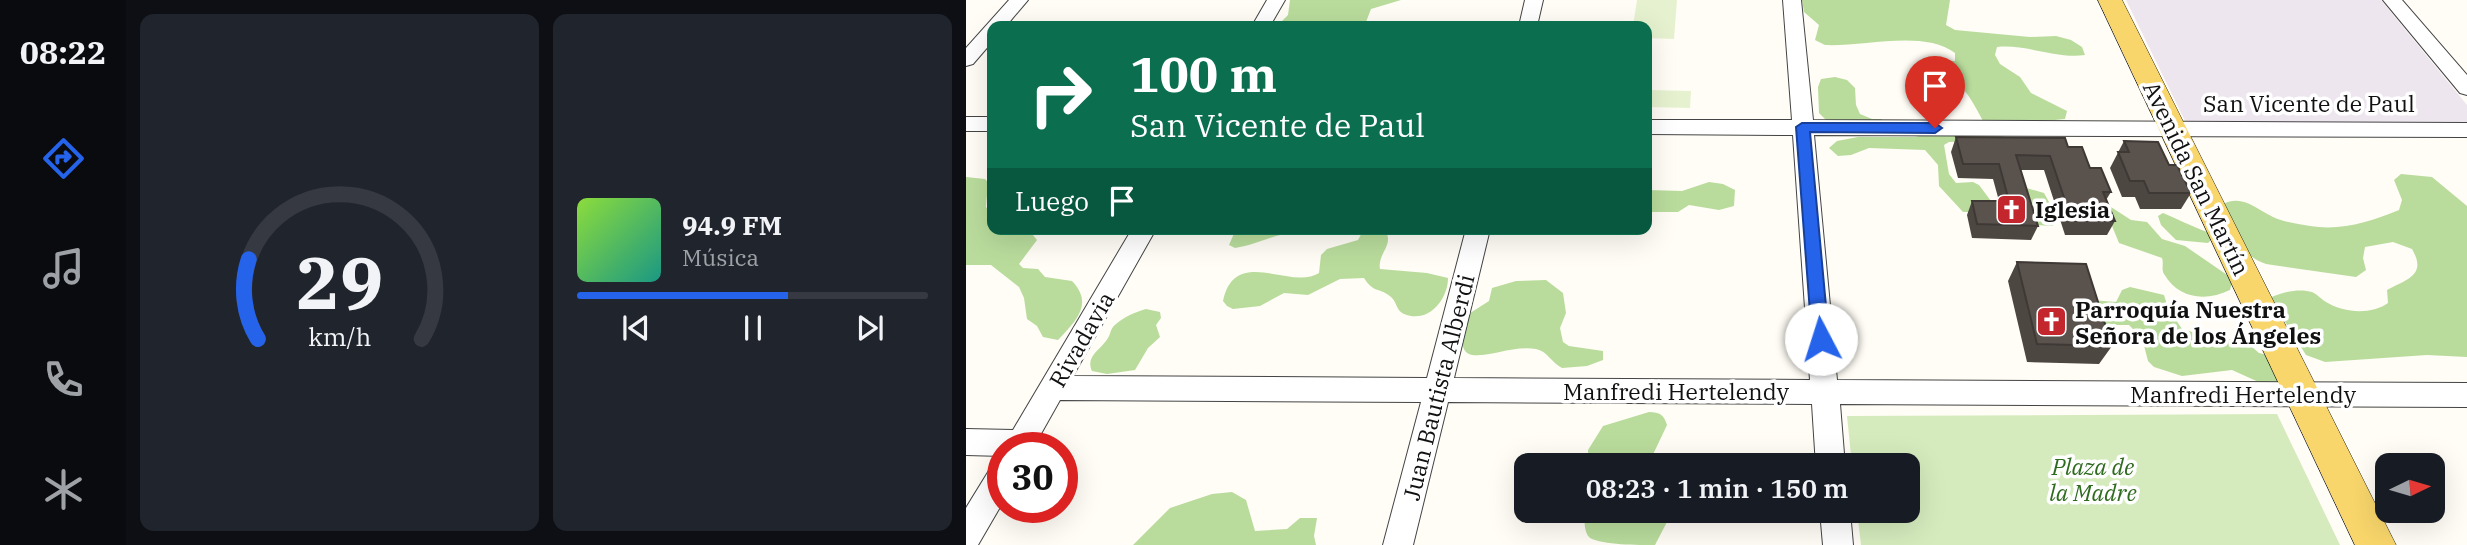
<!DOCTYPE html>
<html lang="es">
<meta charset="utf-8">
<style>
body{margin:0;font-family:"IBM Plex Serif",serif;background:#20242c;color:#f1f3f6;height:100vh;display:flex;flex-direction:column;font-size:26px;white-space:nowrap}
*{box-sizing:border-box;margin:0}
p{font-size:23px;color:#9ea1a6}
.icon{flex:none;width:38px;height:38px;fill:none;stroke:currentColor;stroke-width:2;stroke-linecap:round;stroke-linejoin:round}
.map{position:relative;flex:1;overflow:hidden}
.panel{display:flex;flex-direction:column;gap:14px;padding:14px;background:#0d0f14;width:840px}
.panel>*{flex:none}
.banner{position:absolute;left:21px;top:21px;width:665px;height:214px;border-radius:14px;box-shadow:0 7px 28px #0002;background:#0b6e4f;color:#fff;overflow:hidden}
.needle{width:46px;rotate:85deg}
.buttons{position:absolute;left:1409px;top:453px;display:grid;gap:14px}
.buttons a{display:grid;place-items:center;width:70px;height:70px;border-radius:14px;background:#171b24;box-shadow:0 7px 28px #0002;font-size:35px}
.speed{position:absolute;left:21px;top:432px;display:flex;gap:14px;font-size:35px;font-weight:700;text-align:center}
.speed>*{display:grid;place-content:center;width:91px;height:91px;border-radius:50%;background:#171b24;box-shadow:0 7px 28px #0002;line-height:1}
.speed .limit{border:10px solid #d22;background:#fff;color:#111}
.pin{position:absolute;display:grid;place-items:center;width:60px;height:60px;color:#fff;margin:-72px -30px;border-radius:50% 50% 50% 0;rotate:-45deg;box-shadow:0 0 7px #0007}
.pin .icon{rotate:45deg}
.me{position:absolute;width:77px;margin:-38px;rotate:355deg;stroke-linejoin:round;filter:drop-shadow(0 0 5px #0008)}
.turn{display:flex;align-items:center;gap:24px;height:147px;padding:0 28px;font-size:32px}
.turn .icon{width:91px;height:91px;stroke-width:2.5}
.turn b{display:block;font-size:49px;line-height:60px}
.then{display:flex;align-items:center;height:66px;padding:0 28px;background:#0003;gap:14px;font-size:26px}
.panel .widget{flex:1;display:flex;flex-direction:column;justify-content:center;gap:10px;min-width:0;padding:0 24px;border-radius:14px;background:#20242c}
.panel .dial{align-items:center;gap:0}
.dial svg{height:182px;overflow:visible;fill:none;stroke:#363941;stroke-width:7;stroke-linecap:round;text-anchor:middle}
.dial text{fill:#f1f3f6;stroke:none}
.song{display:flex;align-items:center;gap:21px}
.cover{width:84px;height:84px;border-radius:10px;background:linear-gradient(135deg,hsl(90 70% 55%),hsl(170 70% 35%))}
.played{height:7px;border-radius:4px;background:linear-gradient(90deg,#2563eb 60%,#363941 60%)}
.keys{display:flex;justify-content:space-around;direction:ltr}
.panel .tiles{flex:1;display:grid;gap:14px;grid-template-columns:repeat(2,1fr)}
.trip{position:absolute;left:548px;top:453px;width:406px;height:70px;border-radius:14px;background:#171b24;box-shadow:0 7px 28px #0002;font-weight:600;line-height:70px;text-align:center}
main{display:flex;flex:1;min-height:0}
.dock{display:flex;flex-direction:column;width:126px;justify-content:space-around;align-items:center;background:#090b0e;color:#9ea1a6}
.dock .icon{width:49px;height:49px}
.dock .current{color:#2563eb}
.dock b{font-size:32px;color:#f1f3f6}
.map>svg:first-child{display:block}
</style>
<main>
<nav class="dock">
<b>08:22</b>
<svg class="icon current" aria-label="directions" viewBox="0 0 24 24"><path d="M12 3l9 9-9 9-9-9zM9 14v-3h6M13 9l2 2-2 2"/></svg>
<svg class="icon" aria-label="music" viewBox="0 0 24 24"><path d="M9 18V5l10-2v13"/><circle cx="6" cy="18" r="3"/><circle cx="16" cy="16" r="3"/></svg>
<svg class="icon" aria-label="phone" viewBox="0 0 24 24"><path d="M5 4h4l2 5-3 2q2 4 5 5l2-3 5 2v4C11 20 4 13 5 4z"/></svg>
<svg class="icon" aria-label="climate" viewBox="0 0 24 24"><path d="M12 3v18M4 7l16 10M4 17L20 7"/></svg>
</nav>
<section class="panel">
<div class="tiles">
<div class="widget dial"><svg viewBox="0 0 100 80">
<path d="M14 69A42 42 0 1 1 86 69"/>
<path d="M14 69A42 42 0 0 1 10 34" stroke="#2563eb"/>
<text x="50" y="56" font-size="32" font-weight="700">29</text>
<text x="50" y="72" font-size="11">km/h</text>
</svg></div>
<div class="widget">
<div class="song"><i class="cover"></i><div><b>94.9 FM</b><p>Música</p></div></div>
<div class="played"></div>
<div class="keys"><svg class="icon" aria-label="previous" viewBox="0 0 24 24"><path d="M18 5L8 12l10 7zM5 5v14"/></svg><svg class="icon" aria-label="pause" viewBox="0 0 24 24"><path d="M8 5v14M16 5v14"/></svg><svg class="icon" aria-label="next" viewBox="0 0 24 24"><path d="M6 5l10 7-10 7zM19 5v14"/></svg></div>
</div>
</div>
</section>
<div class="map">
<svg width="1501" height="545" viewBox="0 0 1501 545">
<rect width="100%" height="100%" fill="#fffdf5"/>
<path fill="#eee6ef" d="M 1160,0 L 1415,0 L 1501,105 L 1501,126 L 1220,123 Z"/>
<path fill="#d5ebbd" d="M 1311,414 L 1374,545 L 895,545 L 891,511 L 942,511 L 942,466 L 886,465 L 881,416 Z"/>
<path fill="#b9dc9c" d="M 324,0 L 435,0 L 405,9 L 400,22 L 401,26 L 311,26 L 322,15 Z
M 836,0 L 984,0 L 980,25 L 989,30 L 1064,37 L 1090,36 L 1105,40 L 1116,47 L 1119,55 C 1090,59 1060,44 1031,47 L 1029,55 L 1034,64 L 1054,77 L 1065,93 L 1101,111 L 1099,119 L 1059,123 L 1017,121 C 1004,96 991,72 961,69 L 960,65 L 963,60 L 989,61 L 989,53 C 958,29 896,47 859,45 L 849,40 L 853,25 L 838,12 Z
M 869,77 L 881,80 L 889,88 L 890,105 L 894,114 L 906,119 L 916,119 L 916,124 L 861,121 L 853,113 L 852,87 L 855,79 Z
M 1009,133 L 1037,136 L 1040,140 L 983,142 L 978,145 L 983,174 L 990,183 L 1007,182 L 1013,185 L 1028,205 L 1005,212 L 997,212 L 973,186 L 972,165 L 959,150 L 903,148 L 885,155 L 872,156 L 863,148 L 871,141 L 892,137 L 949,137 L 961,134 L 1003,136 Z
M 1435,174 L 1466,177 L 1501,206 L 1501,357 L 1461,355 L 1359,362 L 1340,355 L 1304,298 C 1315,292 1334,288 1346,292 C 1351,294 1355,299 1360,302 C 1378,313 1405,315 1422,303 L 1421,290 C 1442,279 1461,275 1446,249 L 1427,242 L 1399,247 L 1397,258 L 1400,270 L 1390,277 L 1300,264 C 1273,255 1264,229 1253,206 C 1275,193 1287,207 1307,217 C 1317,222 1332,224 1344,226 C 1375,231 1404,222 1433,210 L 1436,200 L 1428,180 Z
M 0,177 L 19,179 L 22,182 L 20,207 L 26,214 L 26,229 L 62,229 L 71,240 L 53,264 L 57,268 L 72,269 L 79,277 L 106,281 C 128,304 110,321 92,340 L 77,337 L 71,326 L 61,319 L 58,298 L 53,287 L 25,265 L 0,265 Z
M 743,182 L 757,184 L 769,190 L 768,206 L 753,210 L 723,205 L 712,212 L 681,212 L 681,190 L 716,191 Z
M 1057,187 L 1078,193 L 1083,202 L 1081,210 L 1088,218 L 1087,226 L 1069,225 Z
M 1145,207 L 1165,220 L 1181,222 L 1196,239 L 1219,246 L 1267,279 L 1264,290 C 1241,301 1213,300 1198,274 C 1195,269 1198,264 1196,258 L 1153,243 L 1139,209 Z
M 1197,213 C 1216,221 1231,229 1250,235 L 1242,243 L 1210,240 L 1195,225 L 1192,216 Z
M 270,229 L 329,229 C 321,235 316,234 307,237 C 295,241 283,246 269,248 L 263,245 Z
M 398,229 L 418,229 C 430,244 411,253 414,269 L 461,273 L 482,278 C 482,300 462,324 438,314 C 430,311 431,302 425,297 C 414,287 408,294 398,278 L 374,279 L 342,295 L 318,293 L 294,306 L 267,309 L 261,306 L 257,301 C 269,245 325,291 353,273 L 355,255 L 361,249 L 392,240 Z
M 580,280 L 597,293 L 600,313 L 594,328 L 597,342 L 603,346 L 637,351 L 637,360 L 621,366 L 596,368 C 586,363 581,351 570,349 C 533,342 480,384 501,315 L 523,301 L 526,288 L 550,281 Z
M 1164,287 L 1198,295 L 1202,308 L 1216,329 L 1252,339 L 1278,340 L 1293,353 L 1301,355 L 1313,382 L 1297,384 L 1266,370 L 1216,376 L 1188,367 L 1182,361 L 1176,338 L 1163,325 L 1146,325 L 1142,329 L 1143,336 L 1138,341 L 1125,300 L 1150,302 L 1156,290 Z
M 180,309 L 194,312 L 195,318 L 190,325 L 194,337 L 182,348 L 169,370 L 141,374 L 126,371 C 119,356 135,350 142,338 C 145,333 144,329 150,324 C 158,317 169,312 180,309 Z
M 683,412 C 694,412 698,415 701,425 L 682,465 L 622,465 L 622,450 L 637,426 Z
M 266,492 L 280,500 L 289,531 L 321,529 L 334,518 L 351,518 L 348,536 L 350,545 L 167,545 L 204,508 L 246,494 Z
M 618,511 L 702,511 L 702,520 L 689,545 C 672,545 637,545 624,538 C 617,532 619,518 618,511 Z"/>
<path fill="#e6f2cf" d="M 671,0 L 711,0 L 708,39 L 681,38 L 681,26 L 667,26 Z
M 681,90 L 725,91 L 724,108 L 681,107 Z"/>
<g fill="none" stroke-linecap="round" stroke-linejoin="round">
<defs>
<path id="minor" d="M 43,0 L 62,0 L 40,26 L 26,26 L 26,42 L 7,64 L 0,66 L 0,48 Z
M 301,0 L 319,0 L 304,26 L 286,26 Z
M 559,0 L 577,0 L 571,26 L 553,26 Z
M 817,0 L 835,0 L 847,120 L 1501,123 L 1501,137 L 848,135 L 871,380 L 1501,383 L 1501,407 L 874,404 L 879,466 L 850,466 L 846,404 L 482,402 L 447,545 L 417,545 L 455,402 L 94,400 L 67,448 L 37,448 L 37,456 L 0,455 L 0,429 L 47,430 L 166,229 L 190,229 L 107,376 L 461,378 L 500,229 L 524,229 L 488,378 L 844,380 L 827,135 L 681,134 L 681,120 L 826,120 Z
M 1417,0 L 1436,0 L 1501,75 L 1501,95 L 1494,93 Z
M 0,117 L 26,117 L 26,131 L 0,131 Z
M 37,460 L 37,502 L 12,545 L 0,545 L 0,508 L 27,464 Z
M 854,511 L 884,511 L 887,545 L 857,545 Z"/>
<path id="major" d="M 1132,0 L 1156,0 L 1430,545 L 1389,545 Z"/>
</defs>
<use href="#minor" stroke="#444" stroke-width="2"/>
<use href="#major" stroke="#222" stroke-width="1"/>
<use href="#minor" fill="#fff" fill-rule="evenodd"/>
<use href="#major" fill="#f9d66b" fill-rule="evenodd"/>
</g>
<path fill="#4d4742" d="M 990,137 L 1102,147 L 1124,168 L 1145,192 L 1140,200 L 1149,221 L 1141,235 L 1099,235 L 1078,170 L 1054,170 L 1072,226 L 1065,240 L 1006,238 L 1001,215 L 1006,201 L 1033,201 L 1027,179 L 992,178 L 985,152 Z
M 1158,141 L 1225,193 L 1215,209 L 1174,209 L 1169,197 L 1156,197 L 1144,168 Z
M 1051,262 L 1146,346 L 1133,364 L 1061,362 L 1042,281 Z"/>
<path fill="#5a524d" stroke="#3f3936" stroke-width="2" d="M 990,137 L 1099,138 L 1102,147 L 1116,147 L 1124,168 L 1135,168 L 1145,192 L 1137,192 L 1149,221 L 1106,221 L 1084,156 L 1050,155 L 1072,226 L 1011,224 L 1006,201 L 1043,201 L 1033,164 L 997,164 Z
M 1158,141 L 1192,142 L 1203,165 L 1211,165 L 1225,193 L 1183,193 L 1178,181 L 1164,181 L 1152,152 L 1163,152 Z
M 1051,262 L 1120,264 L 1146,346 L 1071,344 Z"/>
<path fill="#2563eb" stroke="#184099" stroke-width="2" d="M 836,123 L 969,123 L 976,128 L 969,133 L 844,132 L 863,339 L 861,344 L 849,344 L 846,339 L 830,127 Z"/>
<defs>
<symbol id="church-square" viewBox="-11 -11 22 22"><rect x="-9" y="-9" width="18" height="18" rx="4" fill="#c4262e" stroke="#fff"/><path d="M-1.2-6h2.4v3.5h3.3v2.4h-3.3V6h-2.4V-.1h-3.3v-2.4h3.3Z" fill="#fff"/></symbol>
</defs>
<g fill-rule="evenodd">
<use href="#church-square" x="1028" y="192" width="35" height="35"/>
<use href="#church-square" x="1068" y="304" width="35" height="35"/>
</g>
<g text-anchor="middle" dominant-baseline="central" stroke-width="7" stroke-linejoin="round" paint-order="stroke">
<g font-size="23" fill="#111" stroke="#fff">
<text x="1343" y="103">San Vicente de Paul</text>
<text transform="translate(1231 178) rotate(64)">Avenida San Martín</text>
<text transform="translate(115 339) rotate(-60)">Rivadavia</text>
<text transform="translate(472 387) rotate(-76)">Juan Bautista Alberdi</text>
<text x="710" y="391">Manfredi Hertelendy</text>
<text x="1277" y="394">Manfredi Hertelendy</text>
</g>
<g font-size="23" font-weight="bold" fill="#111" stroke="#fff" text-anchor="start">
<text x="1069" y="209">Iglesia</text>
<text x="1109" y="309">Parroquía Nuestra<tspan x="1109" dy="26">Señora de los Ángeles</tspan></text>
</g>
<g font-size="23" font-style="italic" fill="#2f6b1f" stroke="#fff">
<text x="1127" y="466">Plaza de<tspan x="1127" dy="26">la Madre</tspan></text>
</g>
</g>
</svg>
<div class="buttons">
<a><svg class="needle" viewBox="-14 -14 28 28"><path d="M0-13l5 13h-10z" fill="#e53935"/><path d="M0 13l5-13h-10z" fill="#9ea1a6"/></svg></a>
</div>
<div class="speed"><div class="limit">30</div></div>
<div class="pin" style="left:969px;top:128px;background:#d93025"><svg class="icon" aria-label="arrive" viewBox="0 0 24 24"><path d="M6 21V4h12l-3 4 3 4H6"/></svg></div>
<svg class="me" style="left:855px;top:339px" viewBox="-20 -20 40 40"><circle r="19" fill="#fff"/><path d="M0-13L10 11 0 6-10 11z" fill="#2563eb"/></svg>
<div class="trip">08:23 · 1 min · 150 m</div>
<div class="banner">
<div class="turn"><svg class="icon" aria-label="right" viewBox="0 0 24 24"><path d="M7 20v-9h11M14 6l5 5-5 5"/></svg><div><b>100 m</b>San Vicente de Paul</div></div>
<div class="then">Luego<svg class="icon" aria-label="arrive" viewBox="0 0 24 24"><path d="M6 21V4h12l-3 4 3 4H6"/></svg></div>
</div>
</div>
</main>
